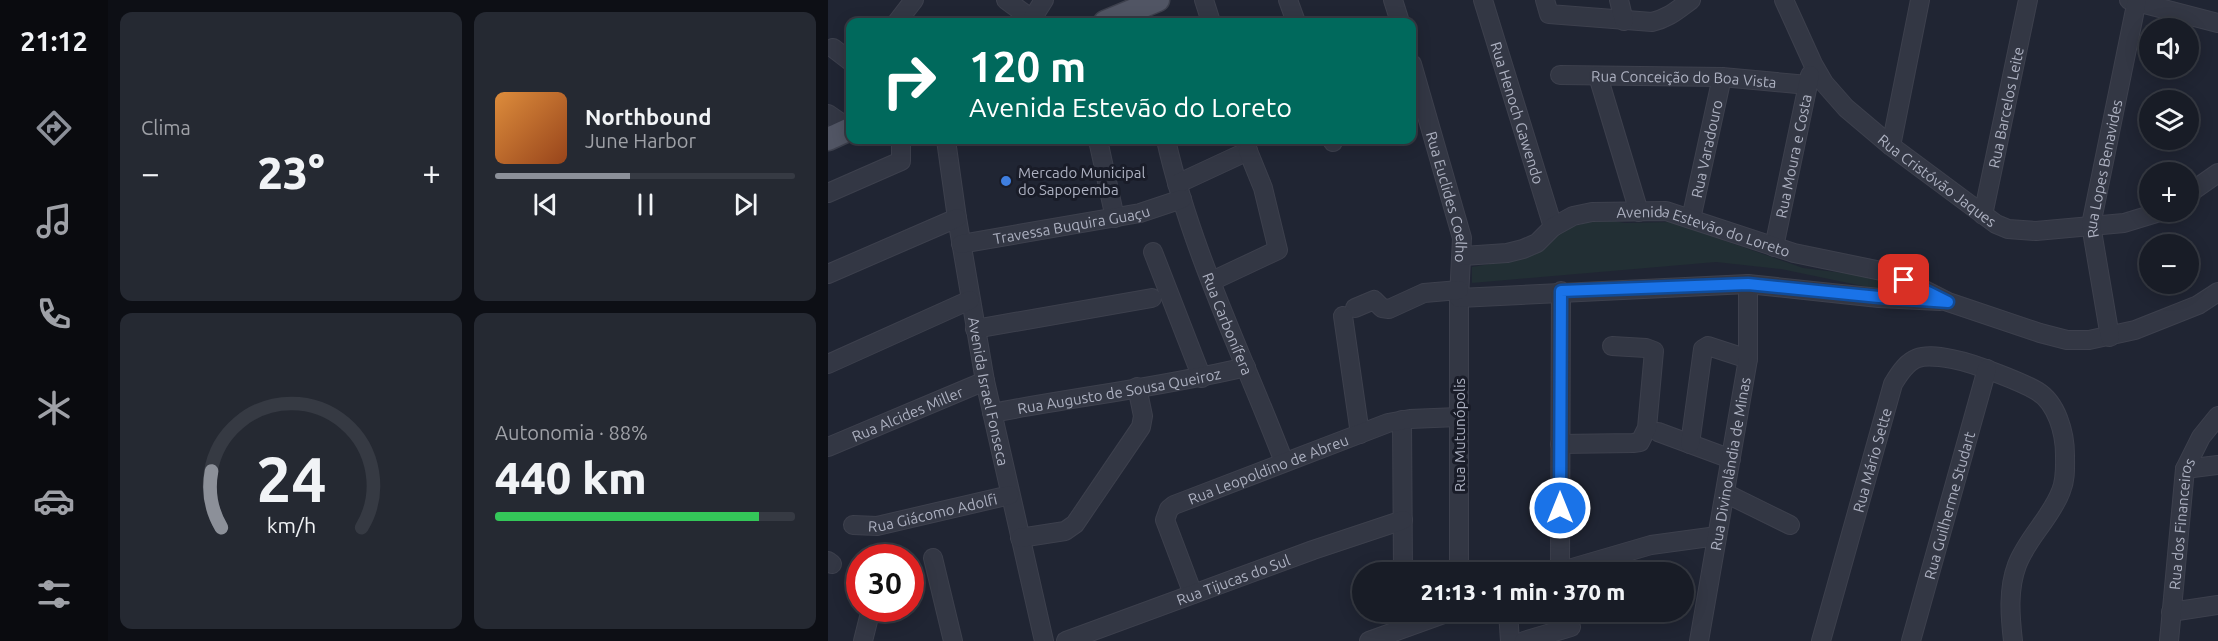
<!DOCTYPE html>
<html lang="pt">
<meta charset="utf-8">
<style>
body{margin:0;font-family:Ubuntu,sans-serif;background:#252932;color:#f1f3f6;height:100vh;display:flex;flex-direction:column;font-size:22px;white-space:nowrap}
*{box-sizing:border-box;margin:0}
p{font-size:20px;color:#9fa1a7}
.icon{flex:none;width:33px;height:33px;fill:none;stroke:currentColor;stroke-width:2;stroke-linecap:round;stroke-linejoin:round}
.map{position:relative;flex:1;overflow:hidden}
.details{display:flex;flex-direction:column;gap:12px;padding:12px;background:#0d0f15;width:720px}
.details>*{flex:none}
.hud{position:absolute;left:18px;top:18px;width:570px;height:126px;border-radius:12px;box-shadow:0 3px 15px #0003,0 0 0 2px #363a43;background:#00695c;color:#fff;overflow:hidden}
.tools{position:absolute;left:1311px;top:18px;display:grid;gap:12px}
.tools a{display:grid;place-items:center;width:60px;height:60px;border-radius:50%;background:#181c26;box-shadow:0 3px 15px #0003,0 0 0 2px #363a43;font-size:30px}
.speed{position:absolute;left:18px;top:544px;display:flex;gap:12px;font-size:30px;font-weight:700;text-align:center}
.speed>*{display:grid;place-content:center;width:78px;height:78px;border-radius:50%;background:#181c26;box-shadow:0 3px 15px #0003,0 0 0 2px #363a43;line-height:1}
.speed .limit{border:9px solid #d22;background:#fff;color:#111}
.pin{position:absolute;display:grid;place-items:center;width:51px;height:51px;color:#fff;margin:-26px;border-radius:12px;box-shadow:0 3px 9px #0006}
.me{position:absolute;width:66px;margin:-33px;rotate:0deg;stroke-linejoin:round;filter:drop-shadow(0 0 4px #0008)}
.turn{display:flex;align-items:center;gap:21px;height:126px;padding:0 24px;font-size:27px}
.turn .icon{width:78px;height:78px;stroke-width:2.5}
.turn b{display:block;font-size:42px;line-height:51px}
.big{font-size:45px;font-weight:800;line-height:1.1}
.details .card{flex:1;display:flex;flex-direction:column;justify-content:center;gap:9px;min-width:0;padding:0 21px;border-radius:12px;background:#252932}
.details .dial{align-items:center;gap:0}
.dial svg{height:156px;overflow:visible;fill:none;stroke:#363a43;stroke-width:7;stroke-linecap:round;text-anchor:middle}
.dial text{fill:#f1f3f6;stroke:none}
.song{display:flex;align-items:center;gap:18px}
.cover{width:72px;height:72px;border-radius:9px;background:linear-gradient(135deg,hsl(30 70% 55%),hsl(20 70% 35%))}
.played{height:6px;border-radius:3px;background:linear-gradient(90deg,#8c9099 45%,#363a43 45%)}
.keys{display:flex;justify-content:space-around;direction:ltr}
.heat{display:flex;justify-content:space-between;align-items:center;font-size:33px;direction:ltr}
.charge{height:9px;border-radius:4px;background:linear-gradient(90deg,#34c759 88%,#363a43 0)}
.details .tiles{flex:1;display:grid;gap:12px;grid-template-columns:repeat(2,1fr)}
.trip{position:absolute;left:524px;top:562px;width:342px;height:60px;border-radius:30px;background:#181c26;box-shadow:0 3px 15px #0003,0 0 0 2px #363a43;font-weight:800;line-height:60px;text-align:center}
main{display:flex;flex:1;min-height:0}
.dock{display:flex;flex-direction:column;width:108px;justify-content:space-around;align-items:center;background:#0a0b0f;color:#9fa1a7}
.dock .icon{width:42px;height:42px}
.dock .active{color:#8c9099}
.dock b{font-size:27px;color:#f1f3f6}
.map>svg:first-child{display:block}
</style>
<main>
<nav class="dock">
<b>21:12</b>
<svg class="icon active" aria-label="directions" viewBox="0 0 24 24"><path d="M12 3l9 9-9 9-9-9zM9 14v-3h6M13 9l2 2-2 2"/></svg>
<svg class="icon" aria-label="music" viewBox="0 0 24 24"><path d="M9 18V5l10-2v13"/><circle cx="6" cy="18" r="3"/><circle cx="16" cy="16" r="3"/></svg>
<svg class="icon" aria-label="phone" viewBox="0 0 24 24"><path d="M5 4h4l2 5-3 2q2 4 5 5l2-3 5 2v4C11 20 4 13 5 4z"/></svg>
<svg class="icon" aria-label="climate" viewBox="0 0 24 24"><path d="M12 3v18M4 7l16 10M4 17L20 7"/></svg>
<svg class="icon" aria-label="car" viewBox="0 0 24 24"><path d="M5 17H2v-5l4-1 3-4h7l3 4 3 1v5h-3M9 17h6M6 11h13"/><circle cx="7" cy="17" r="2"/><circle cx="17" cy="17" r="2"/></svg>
<svg class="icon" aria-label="filters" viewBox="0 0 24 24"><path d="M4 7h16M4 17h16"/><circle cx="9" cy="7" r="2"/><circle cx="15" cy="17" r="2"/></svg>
</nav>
<section class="details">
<div class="tiles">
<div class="card"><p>Clima</p>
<div class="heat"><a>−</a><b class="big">23°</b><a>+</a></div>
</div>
<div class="card">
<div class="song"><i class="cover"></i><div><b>Northbound</b><p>June Harbor</p></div></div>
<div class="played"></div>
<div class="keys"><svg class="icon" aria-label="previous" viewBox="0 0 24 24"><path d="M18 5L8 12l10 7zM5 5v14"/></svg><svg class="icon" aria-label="pause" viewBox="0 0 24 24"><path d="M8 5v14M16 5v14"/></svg><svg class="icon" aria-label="next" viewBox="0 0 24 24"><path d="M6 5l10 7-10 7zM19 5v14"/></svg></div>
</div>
<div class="card dial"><svg viewBox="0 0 100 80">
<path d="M14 69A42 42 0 1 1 86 69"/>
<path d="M14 69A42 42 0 0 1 9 40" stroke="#8c9099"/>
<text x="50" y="56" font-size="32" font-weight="700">24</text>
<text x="50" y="72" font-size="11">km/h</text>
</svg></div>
<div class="card"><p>Autonomia · 88%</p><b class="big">440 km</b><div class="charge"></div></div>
</div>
</section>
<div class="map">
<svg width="1390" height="641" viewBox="0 0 1390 641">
<rect width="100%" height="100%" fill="#202533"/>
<path fill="#222f34" d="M 779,220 L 797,223 L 843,222 L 975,268 L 1055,278 L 1061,281 L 1061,286 L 1054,290 L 953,269 L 888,262 L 644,283 L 644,267 L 697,258 C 708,253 715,245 724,238 C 740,225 759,222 779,220 Z"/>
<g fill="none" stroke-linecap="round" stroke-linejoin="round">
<defs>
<g id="minor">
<path d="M 178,0 L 208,22"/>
<path d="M 376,0 L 383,22"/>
<path d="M 460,0 L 468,22"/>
<path d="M 565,0 L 572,22"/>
<path id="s1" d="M 655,0 L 725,227"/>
<path d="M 717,0 L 721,14 L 824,22 C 841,18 849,10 863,0"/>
<path d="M 791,0 L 796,21"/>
<path id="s2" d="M 956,0 L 985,64 L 996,83 L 1018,108 L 1063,146 L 1168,224 L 1180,229 L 1208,231 L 1296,223 L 1332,212"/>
<path d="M 1301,0 L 1390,23"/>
<path d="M 204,19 L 216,0"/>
<path d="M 69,22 L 86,0"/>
<path d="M 5,48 L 22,61"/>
<path id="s3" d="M 584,64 L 634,238 L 631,298 L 631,573"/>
<path id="s4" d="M 732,75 L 894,77 L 980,85"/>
<path d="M 770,76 L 811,212"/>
<path d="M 0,114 L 22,129"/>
<path id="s5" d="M 118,140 L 129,218 L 157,381 L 216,641"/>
<path d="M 270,140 L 287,218"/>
<path id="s6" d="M 338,140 C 363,251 415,355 456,462"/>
<path d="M 504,140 L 505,142"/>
<path d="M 1063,146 L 1092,0"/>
<path d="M 349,184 L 420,151 L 418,142"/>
<path d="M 0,193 L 73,161 L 73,140"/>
<path d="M 1360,194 L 1390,173"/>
<path id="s7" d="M 1155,215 L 1200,0"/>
<path id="s8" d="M 863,219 L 894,77"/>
<path id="s9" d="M 133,244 L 312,213 L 354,199"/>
<path id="s10" d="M 946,247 L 982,75"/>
<path d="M 325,252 L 374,378"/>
<path id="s11" d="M 635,256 L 679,253 L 695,249 L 709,243 L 725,227 L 745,216 L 764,212 L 838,211 L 966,253 L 1063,273 L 1120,302 L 1212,333 L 1239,340 L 1261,340 L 1307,330 L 1370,305 L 1390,292"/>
<path d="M 0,274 L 129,218"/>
<path d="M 384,281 L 450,250 L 435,188 L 420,151"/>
<path d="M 631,298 L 920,284 L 1051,298 L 1112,301"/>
<path d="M 527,308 L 546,300 L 554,308 L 561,309 L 596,293 L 631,290"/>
<path d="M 515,316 L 532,434"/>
<path d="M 147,329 L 324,298"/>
<path id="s12" d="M 1282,337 L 1263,225 L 1309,0"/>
<path d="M 0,364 L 142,300"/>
<path id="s13" d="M 164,413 C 248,397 334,387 418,367"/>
<path d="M 574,420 L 575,573"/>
<path d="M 830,432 L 903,459"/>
<path d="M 732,444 L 805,443 L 812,442 L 819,428 L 826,351 L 818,348 L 784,346"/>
<path d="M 862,444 L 875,349 L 880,346 L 920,359"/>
<path id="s14" d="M 0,447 L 157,381"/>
<path d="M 1357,469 L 1390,465"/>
<path d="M 897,493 L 962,525"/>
<path id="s15" d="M 25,525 L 49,526 L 182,495"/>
<path d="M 192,538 L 237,531 L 247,524 L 313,427 L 315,416 L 309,387"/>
<path d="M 105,558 L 125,641"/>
<path d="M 0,561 L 4,564"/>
<path d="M 732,571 L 733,291"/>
<path d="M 727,573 L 823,545 L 889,536"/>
<path id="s16" d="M 365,594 L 337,520 L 341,509 L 346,505 L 560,423 L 582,419 L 630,417"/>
<path d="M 680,612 L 682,641"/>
<path d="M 1343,612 L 1390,605"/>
<path d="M 35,641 L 43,609"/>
<path id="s17" d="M 238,641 L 485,550 L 575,520"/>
<path d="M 541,641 L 621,612"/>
<path d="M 696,641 L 743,627"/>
<path id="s18" d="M 871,641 L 920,359 L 920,284"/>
<path id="s19" d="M 993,641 L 1065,384 C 1082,355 1092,353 1124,359 C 1140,362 1156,368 1171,374 C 1184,379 1197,384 1209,391 C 1229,403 1237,433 1237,455 C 1237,467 1238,479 1233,491 C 1223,518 1199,538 1189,565 C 1180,589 1182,615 1185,641"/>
<path id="s20" d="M 1083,641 L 1159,369"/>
<path id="s21" d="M 1341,641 L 1357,469 L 1373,437 L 1390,416"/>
</g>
<path id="major" d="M 277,22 L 330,0
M 0,139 L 22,129"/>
</defs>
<use href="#minor" stroke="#3d404d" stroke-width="20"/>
<use href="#major" stroke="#3d404d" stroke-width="25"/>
<use href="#minor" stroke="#333744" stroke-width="18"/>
<use href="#major" stroke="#515564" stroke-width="22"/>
</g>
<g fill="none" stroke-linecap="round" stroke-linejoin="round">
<defs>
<path id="route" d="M 732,508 L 733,291 L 920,284 L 1051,297 L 1120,302 L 1076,280"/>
</defs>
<use href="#route" stroke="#114b97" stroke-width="15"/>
<use href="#route" stroke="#1a73e8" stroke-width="10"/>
</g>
<circle fill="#3f7fe0" stroke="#191c28" stroke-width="2" cx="178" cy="181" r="6"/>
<g text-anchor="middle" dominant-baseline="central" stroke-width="6" stroke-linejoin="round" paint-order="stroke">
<g font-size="15" fill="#adb1c1" stroke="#191c28">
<text stroke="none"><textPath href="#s4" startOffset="124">Rua Conceição do Boa Vista</textPath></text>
<text stroke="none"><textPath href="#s7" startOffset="110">Rua Barcelos Leite</textPath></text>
<text stroke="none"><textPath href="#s1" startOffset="118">Rua Henoch Gawendo</textPath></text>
<text stroke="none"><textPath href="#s8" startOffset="72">Rua Varadouro</textPath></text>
<text stroke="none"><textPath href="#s10" startOffset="93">Rua Moura e Costa</textPath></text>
<text stroke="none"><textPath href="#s12" startOffset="171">Rua Lopes Benavides</textPath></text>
<text stroke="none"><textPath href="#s2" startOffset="242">Rua Cristóvão Jaques</textPath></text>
<text stroke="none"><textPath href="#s3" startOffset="138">Rua Euclides Coelho</textPath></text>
<text stroke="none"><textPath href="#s9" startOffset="112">Travessa Buquira Guaçu</textPath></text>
<text stroke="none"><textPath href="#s11" startOffset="255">Avenida Estevão do Loreto</textPath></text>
<text stroke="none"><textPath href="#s6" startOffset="194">Rua Carbonífera</textPath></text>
<text stroke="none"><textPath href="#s5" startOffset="255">Avenida Israel Fonseca</textPath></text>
<text stroke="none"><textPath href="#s13" startOffset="129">Rua Augusto de Sousa Queiroz</textPath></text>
<text stroke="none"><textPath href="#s14" startOffset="86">Rua Alcides Miller</textPath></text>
<text transform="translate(631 435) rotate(-90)">Rua Mutunópolis</text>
<text stroke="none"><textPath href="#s19" startOffset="188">Rua Mário Sette</textPath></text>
<text stroke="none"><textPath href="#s18" startOffset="180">Rua Divinolândia de Minas</textPath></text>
<text stroke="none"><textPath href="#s16" startOffset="198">Rua Leopoldino de Abreu</textPath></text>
<text stroke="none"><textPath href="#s20" startOffset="141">Rua Guilherme Studart</textPath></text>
<text stroke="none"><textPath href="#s15" startOffset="81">Rua Giácomo Adolfi</textPath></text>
<text stroke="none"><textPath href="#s21" startOffset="118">Rua dos Financeiros</textPath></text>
<text stroke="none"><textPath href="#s17" startOffset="178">Rua Tijucas do Sul</textPath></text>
</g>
<g font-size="15" fill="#adb1c1" stroke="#191c28" text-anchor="start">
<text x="190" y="172">Mercado Municipal<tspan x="190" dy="17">do Sapopemba</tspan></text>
</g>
</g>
</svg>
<div class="tools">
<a><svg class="icon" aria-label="sound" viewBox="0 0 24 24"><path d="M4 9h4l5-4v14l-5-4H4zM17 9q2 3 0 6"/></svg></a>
<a><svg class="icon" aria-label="layers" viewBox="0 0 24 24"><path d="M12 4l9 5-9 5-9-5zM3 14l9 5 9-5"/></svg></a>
<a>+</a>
<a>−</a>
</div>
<div class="speed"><div class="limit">30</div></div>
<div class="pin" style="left:1076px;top:280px;background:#d93025"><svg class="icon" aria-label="arrive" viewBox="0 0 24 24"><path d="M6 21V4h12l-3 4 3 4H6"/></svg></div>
<svg class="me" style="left:732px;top:508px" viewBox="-20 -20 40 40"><circle r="17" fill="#1a73e8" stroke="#fff" stroke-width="3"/><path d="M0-11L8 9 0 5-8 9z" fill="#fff"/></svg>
<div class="trip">21:13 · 1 min · 370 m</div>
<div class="hud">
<div class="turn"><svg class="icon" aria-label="right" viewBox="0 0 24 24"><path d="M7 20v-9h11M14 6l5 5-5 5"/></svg><div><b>120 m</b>Avenida Estevão do Loreto</div></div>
</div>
</div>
</main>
